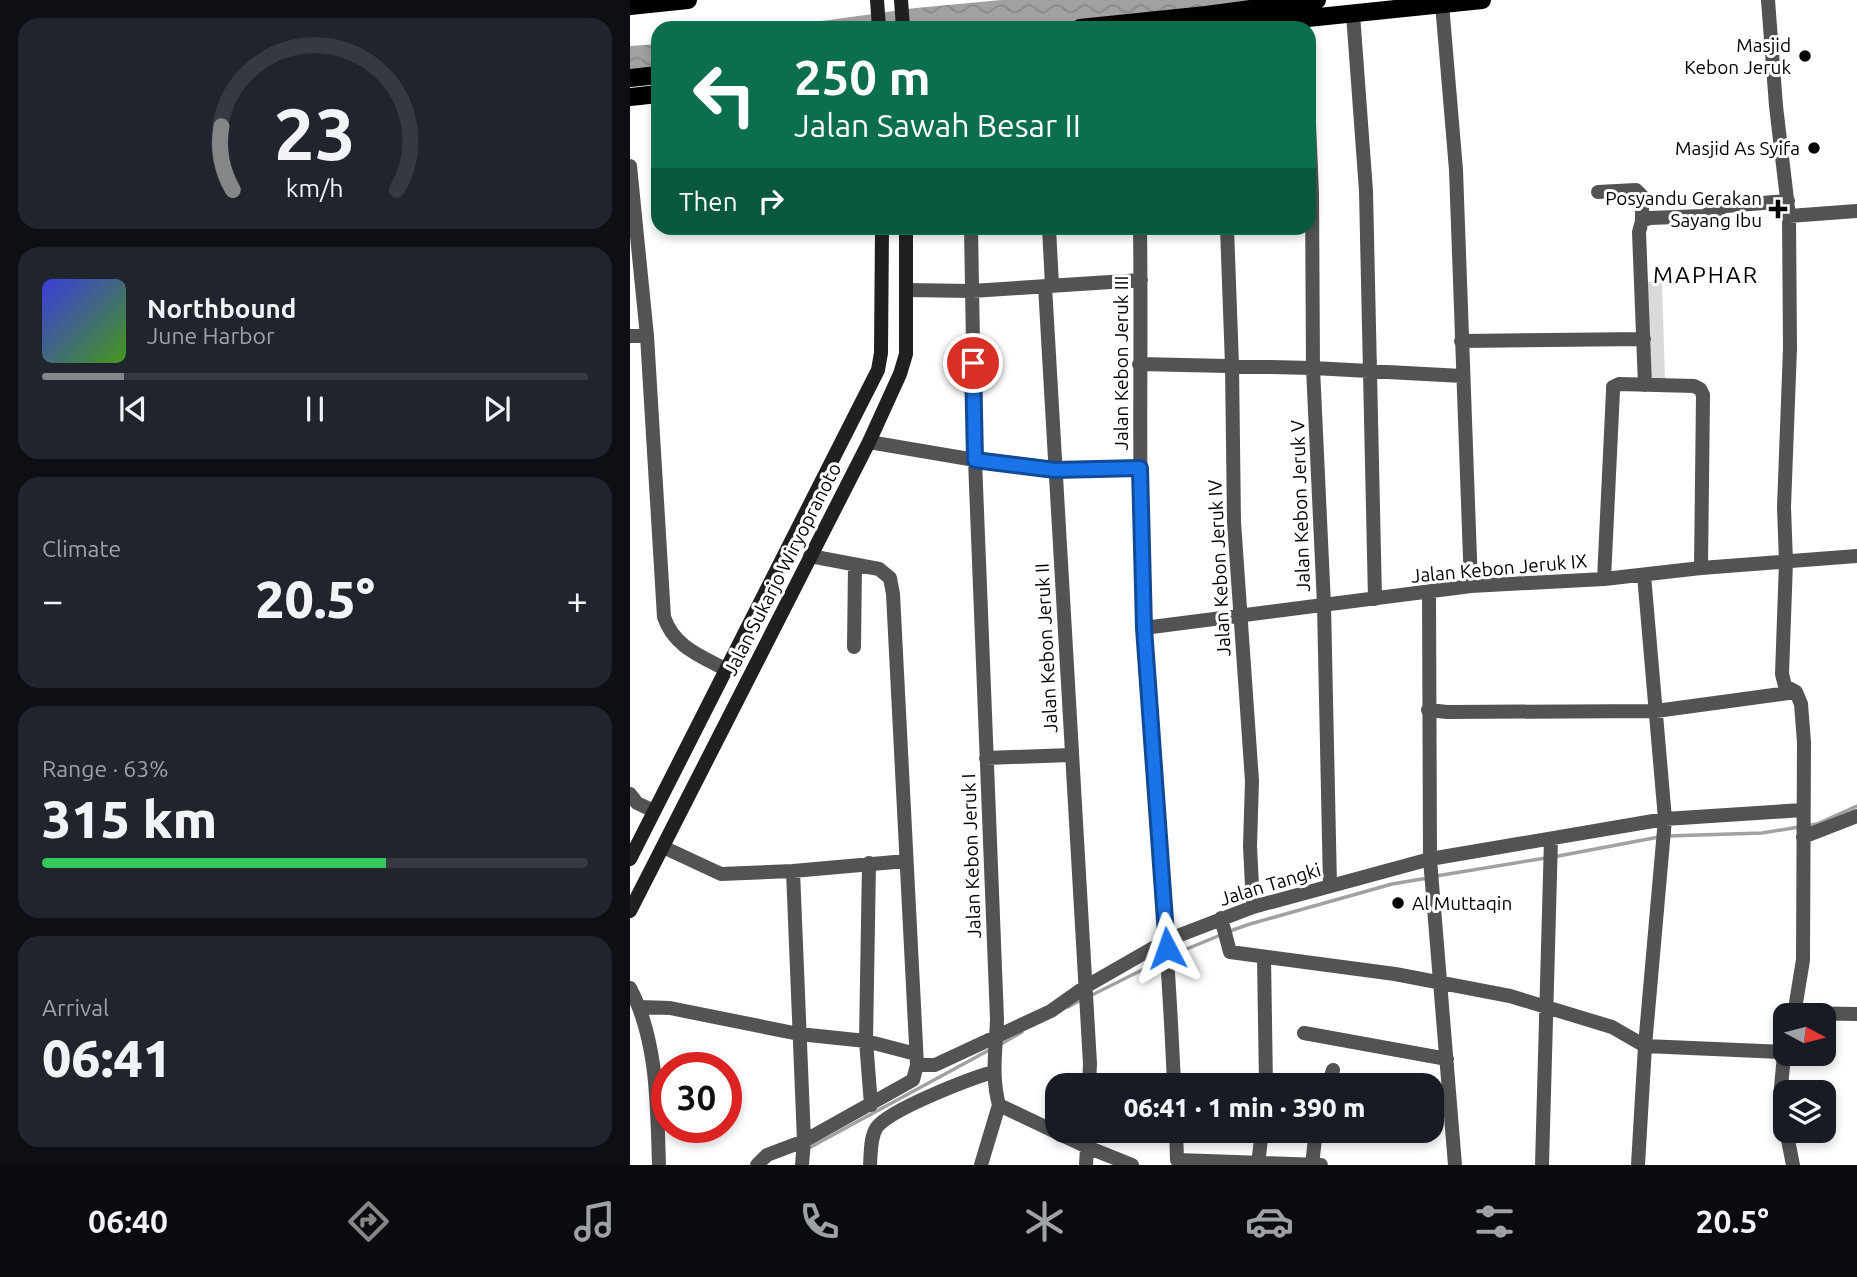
<!DOCTYPE html>
<meta charset="utf-8">
<style>
body{margin:0;font-family:Ubuntu,sans-serif;background:#20242c;color:#f1f3f6;height:100vh;display:flex;flex-direction:column;font-size:26px;white-space:nowrap}
*{box-sizing:border-box;margin:0}
p{font-size:23px;color:#9ea1a6}
.icon{flex:none;width:38px;height:38px;fill:none;stroke:currentColor;stroke-width:2;stroke-linecap:round;stroke-linejoin:round}
.map{position:relative;flex:1;overflow:hidden}
.panel{display:flex;flex-direction:column;gap:18px;padding:18px;background:#0d0f14;width:630px}
.panel>*{flex:none}
.banner{position:absolute;left:21px;top:21px;width:665px;height:214px;border-radius:21px;box-shadow:0 4px 10px #0003;background:#0b6e4f;color:#fff;overflow:hidden}
.needle{width:46px;rotate:97deg}
.tools{position:absolute;left:1143px;top:1003px;display:grid;gap:14px}
.tools a{display:grid;place-items:center;width:63px;height:63px;border-radius:14px;background:#171b24;box-shadow:0 4px 10px #0003;font-size:35px}
.speed{position:absolute;left:21px;top:1052px;display:flex;gap:14px;font-size:35px;font-weight:700;text-align:center}
.speed>*{display:grid;place-content:center;width:91px;height:91px;border-radius:50%;background:#171b24;box-shadow:0 4px 10px #0003;line-height:1}
.speed .limit{border:10px solid #d22;background:#fff;color:#111}
.pin{position:absolute;display:grid;place-items:center;width:60px;height:60px;color:#fff;margin:-30px;border:4px solid #fff;border-radius:50%;box-shadow:0 2px 7px #0007}
.me{position:absolute;width:77px;margin:-38px;rotate:356deg;stroke-linejoin:round;filter:drop-shadow(0 0 5px #0008)}
.turn{display:flex;align-items:center;gap:24px;height:147px;padding:0 28px;font-size:32px}
.turn .icon{width:91px;height:91px;stroke-width:2.5}
.turn b{display:block;font-size:49px;line-height:60px}
.then{display:flex;align-items:center;height:66px;padding:0 28px;background:#0003;gap:14px;font-size:26px}
.big{font-size:52px;font-weight:800;line-height:1.1}
.panel .card{flex:1;display:flex;flex-direction:column;justify-content:center;gap:10px;min-width:0;padding:0 24px;border-radius:21px;background:#20242c}
.panel .dial{align-items:center;gap:0}
.dial svg{height:182px;overflow:visible;fill:none;stroke:#363941;stroke-width:7;stroke-linecap:round;text-anchor:middle}
.dial text{fill:#f1f3f6;stroke:none}
.song{display:flex;align-items:center;gap:21px}
.cover{width:84px;height:84px;border-radius:10px;background:linear-gradient(135deg,hsl(240 70% 55%),hsl(100 70% 35%))}
.played{height:7px;border-radius:4px;background:linear-gradient(90deg,#858687 15%,#363941 15%)}
.keys{display:flex;justify-content:space-around;direction:ltr}
.heat{display:flex;justify-content:space-between;align-items:center;font-size:38px;direction:ltr}
.charge{height:10px;border-radius:5px;background:linear-gradient(90deg,#34c759 63%,#363941 0)}
.trip{position:absolute;left:415px;top:1073px;width:399px;height:70px;border-radius:21px;background:#171b24;box-shadow:0 4px 10px #0003;font-weight:800;line-height:70px;text-align:center}
.tabs{display:flex;height:112px;justify-content:space-around;align-items:center;background:#090b0e;color:#9ea1a6}
.tabs .icon{width:49px;height:49px}
.tabs .selected{color:#858687}
.tabs b{font-size:32px;color:#f1f3f6}
main{display:flex;flex:1;min-height:0}
.map>svg:first-child{display:block}
</style>
<main>
<section class="panel">
<div class="card dial"><svg viewBox="0 0 100 80">
<path d="M14 69A42 42 0 1 1 86 69"/>
<path d="M14 69A42 42 0 0 1 9 41" stroke="#858687"/>
<text x="50" y="56" font-size="32" font-weight="700">23</text>
<text x="50" y="72" font-size="11">km/h</text>
</svg></div>
<div class="card">
<div class="song"><i class="cover"></i><div><b>Northbound</b><p>June Harbor</p></div></div>
<div class="played"></div>
<div class="keys"><svg class="icon" aria-label="previous" viewBox="0 0 24 24"><path d="M18 5L8 12l10 7zM5 5v14"/></svg><svg class="icon" aria-label="pause" viewBox="0 0 24 24"><path d="M8 5v14M16 5v14"/></svg><svg class="icon" aria-label="next" viewBox="0 0 24 24"><path d="M6 5l10 7-10 7zM19 5v14"/></svg></div>
</div>
<div class="card"><p>Climate</p>
<div class="heat"><a>−</a><b class="big">20.5°</b><a>+</a></div>
</div>
<div class="card"><p>Range · 63%</p><b class="big">315 km</b><div class="charge"></div></div>
<div class="card"><p>Arrival</p><b class="big">06:41</b></div>
</section>
<div class="map">
<svg width="1227" height="1165" viewBox="0 0 1227 1165">
<defs>
<pattern id="water-waves" width="16" height="10" patternUnits="userSpaceOnUse" patternTransform="scale(1.75)"><rect width="16" height="10" fill="#a1a1a1"/><path d="M0 5q4-4 8 0t8 0" fill="none" stroke="#898989"/></pattern>
</defs>
<rect width="100%" height="100%" fill="#fff"/>
<path fill="#dadada" d="M 1017,282 L 1032,282 L 1035,379 L 1020,379 Z"/>
<path fill="url(#water-waves)" d="M 371,0 L 674,0 L 543,15 L 368,28 L 141,28 L 286,8 Z
M 28,44 L 28,72 L 0,74 L 0,46 Z"/>
<g fill="none" stroke-linecap="round" stroke-linejoin="round">
<path stroke="#a1a1a1" stroke-width="3.5" d="M 1176,826 L 1187,824 L 1227,806
M 1037,836 L 1132,833 L 1169,827
M 923,857 L 1029,837
M 806,876 L 916,858
M 600,931 L 620,924 L 762,884 L 798,878
M 542,955 L 593,934
M 460,996 L 532,960
M 438,1007 L 453,999
M 371,1044 L 392,1032
M 177,1149 L 361,1049"/>
<path stroke="#535353" stroke-width="14" d="M 1138,0 L 1146,106 L 1159,216 L 1160,348 L 1154,507 L 1156,562 L 1152,674 L 1155,686 L 1166,692 L 1171,704 L 1174,742 L 1173,960 L 1164,1015
M 812,4 L 826,170 L 841,586
M 723,14 L 736,191 L 745,599
M 679,124 L 682,193 L 683,368 L 694,605 L 700,886
M 0,166 L 17,336 L 34,617 C 44,647 71,656 97,670
M 968,192 L 1006,190 L 1012,196 L 1012,221 L 1009,232 L 1015,385
M 1159,216 L 1227,211
M 1012,221 L 1019,218 L 1074,216 L 1095,206 L 1158,201
M 341,228 L 345,460 L 367,1019 C 366,1049 361,1076 369,1105 L 457,1147 L 502,1165
M 419,228 L 422,285
M 510,228 C 512,362 507,496 515,630 C 523,782 538,933 544,1085
M 597,228 L 602,365 L 604,522 L 622,781 L 620,846 L 623,907
M 415,286 L 460,1064 L 459,1085
M 276,290 L 342,291 L 511,280
M 0,336 L 17,336
M 831,341 L 1014,339
M 509,364 L 683,368 L 832,376
M 239,442 L 345,460 L 425,470 L 510,468
M 974,579 L 983,391 L 983,387 L 989,384 L 1064,386 L 1070,389 L 1073,395 L 1071,568
M 799,592 L 800,859 L 825,1165
M 514,628 L 841,586 L 974,579 L 1071,568 L 1227,556
M 224,647 L 225,565
M 798,710 L 817,712 L 1026,711 L 1166,692
M 356,758 L 441,755
M 0,794 L 7,803 L 24,811
M 1173,837 L 1227,816
M 33,847 L 91,874 L 163,871 L 276,861
M 239,863 L 236,1041 L 241,1105
M 163,871 L 174,1141 L 172,1165
M 591,918 L 600,952 L 765,974 L 880,996 L 982,1027 L 1015,1046 L 1153,1052
M 634,957 L 636,1085
M 0,988 C 28,1041 27,1106 29,1165
M 10,1007 L 40,1008 L 169,1034 L 236,1041 L 286,1054
M 1164,1013 L 1227,1014
M 674,1033 L 817,1059
M 1155,1045 L 1151,1087 L 1155,1123
M 287,1065 L 305,1065 L 421,1011 L 455,987 L 537,940 L 623,907 L 800,859 L 1035,819 L 1173,810
M 698,1085 L 703,1070
M 546,1130 L 547,1160
M 1156,1130 L 1163,1165
M 547,1160 L 691,1165
M 127,1165 L 137,1155 L 174,1141 L 283,1080 L 287,1065 L 263,594 L 260,578 L 249,569 L 180,556
M 240,1165 C 241,1153 240,1137 247,1127 C 261,1109 339,1079 363,1072
M 351,1165 L 369,1105
M 456,1165 L 458,1130
M 628,1165 L 632,1130
M 682,1165 L 686,1130
M 912,1165 L 921,839
M 1008,1165 L 1015,1046 L 1035,819 L 1014,575"/>
<path stroke="#202020" stroke-width="14" d="M 247,0 L 249,28
M 271,0 L 273,28
M 0,859 L 248,370 L 251,353 L 252,228
M 0,911 L 239,442 L 270,374 L 276,354 L 276,228"/>
<path stroke="#000" stroke-width="18" d="M 0,6 L 58,0
M 450,28 L 576,15 L 687,0
M 582,28 L 852,0
M 0,78 L 28,75
M 0,97 L 28,94"/>
</g>
<g fill="none" stroke-linecap="round" stroke-linejoin="round">
<defs>
<path id="route" d="M 343,363 L 345,460 L 425,470 L 510,468 L 514,628 L 537,948"/>
</defs>
<use href="#route" stroke="#114b97" stroke-width="18"/>
<use href="#route" stroke="#1a73e8" stroke-width="12"/>
</g>
<g fill="#000" stroke="#fff" stroke-width="2.5">
<circle cx="1175" cy="56" r="7"/>
<circle cx="1184" cy="148" r="7"/>
<path d="M1144.5 198.5h7v7h7v7h-7v7h-7v-7h-7v-7h7z"/>
<circle cx="768" cy="903" r="7"/>
</g>
<g text-anchor="middle" dominant-baseline="central" stroke-width="6" stroke-linejoin="round" paint-order="stroke">
<g font-size="19" fill="#000" stroke="#fff" text-anchor="end">
<text x="1161" y="45">Masjid<tspan x="1161" dy="22">Kebon Jeruk</tspan></text>
<text x="1170" y="148">Masjid As Syifa</text>
<text x="1132" y="198">Posyandu Gerakan<tspan x="1132" dy="22">Sayang Ibu</tspan></text>
<text x="782" y="903" text-anchor="start">Al Muttaqin</text>
</g>
<g font-size="19" fill="#000" stroke="#fff">
<text transform="translate(491 363) rotate(-90)">Jalan Kebon Jeruk III</text>
<text transform="translate(670 506) rotate(-92)">Jalan Kebon Jeruk V</text>
<text transform="translate(589 568) rotate(-93)">Jalan Kebon Jeruk IV</text>
<text transform="translate(869 568) rotate(-5)">Jalan Kebon Jeruk IX</text>
<text transform="translate(152 569) rotate(-63)">Jalan Sukarjo Wiryopranoto</text>
<text transform="translate(416 648) rotate(-93)">Jalan Kebon Jeruk II</text>
<text transform="translate(341 856) rotate(-92)">Jalan Kebon Jeruk I</text>
<text transform="translate(640 884) rotate(-17)">Jalan Tangki</text>
</g>
<g font-size="23" letter-spacing="2" fill="#000" stroke="#fff">
<text x="1076" y="274">MAPHAR</text>
</g>
</g>
</svg>
<div class="tools">
<a><svg class="needle" viewBox="-14 -14 28 28"><path d="M0-13l5 13h-10z" fill="#e53935"/><path d="M0 13l5-13h-10z" fill="#9ea1a6"/></svg></a>
<a><svg class="icon" aria-label="layers" viewBox="0 0 24 24"><path d="M12 4l9 5-9 5-9-5zM3 14l9 5 9-5"/></svg></a>
</div>
<div class="speed"><div class="limit">30</div></div>
<div class="pin" style="left:343px;top:363px;background:#d93025"><svg class="icon" aria-label="arrive" viewBox="0 0 24 24"><path d="M6 21V4h12l-3 4 3 4H6"/></svg></div>
<svg class="me" style="left:537px;top:948px" viewBox="-20 -20 40 40"><path d="M0-17L14 15 0 8-14 15z" fill="#1a73e8" stroke="#fff" stroke-width="4"/></svg>
<div class="trip">06:41 · 1 min · 390 m</div>
<div class="banner">
<div class="turn"><svg class="icon" aria-label="left" viewBox="0 0 24 24"><path d="M17 20v-9H6M10 6l-5 5 5 5"/></svg><div><b>250 m</b>Jalan Sawah Besar II</div></div>
<div class="then">Then<svg class="icon" aria-label="right" viewBox="0 0 24 24"><path d="M7 20v-9h11M14 6l5 5-5 5"/></svg></div>
</div>
</div>
</main>
<nav class="tabs">
<b>06:40</b>
<svg class="icon selected" aria-label="directions" viewBox="0 0 24 24"><path d="M12 3l9 9-9 9-9-9zM9 14v-3h6M13 9l2 2-2 2"/></svg>
<svg class="icon" aria-label="music" viewBox="0 0 24 24"><path d="M9 18V5l10-2v13"/><circle cx="6" cy="18" r="3"/><circle cx="16" cy="16" r="3"/></svg>
<svg class="icon" aria-label="phone" viewBox="0 0 24 24"><path d="M5 4h4l2 5-3 2q2 4 5 5l2-3 5 2v4C11 20 4 13 5 4z"/></svg>
<svg class="icon" aria-label="climate" viewBox="0 0 24 24"><path d="M12 3v18M4 7l16 10M4 17L20 7"/></svg>
<svg class="icon" aria-label="car" viewBox="0 0 24 24"><path d="M5 17H2v-5l4-1 3-4h7l3 4 3 1v5h-3M9 17h6M6 11h13"/><circle cx="7" cy="17" r="2"/><circle cx="17" cy="17" r="2"/></svg>
<svg class="icon" aria-label="filters" viewBox="0 0 24 24"><path d="M4 7h16M4 17h16"/><circle cx="9" cy="7" r="2"/><circle cx="15" cy="17" r="2"/></svg>
<b>20.5°</b>
</nav>
